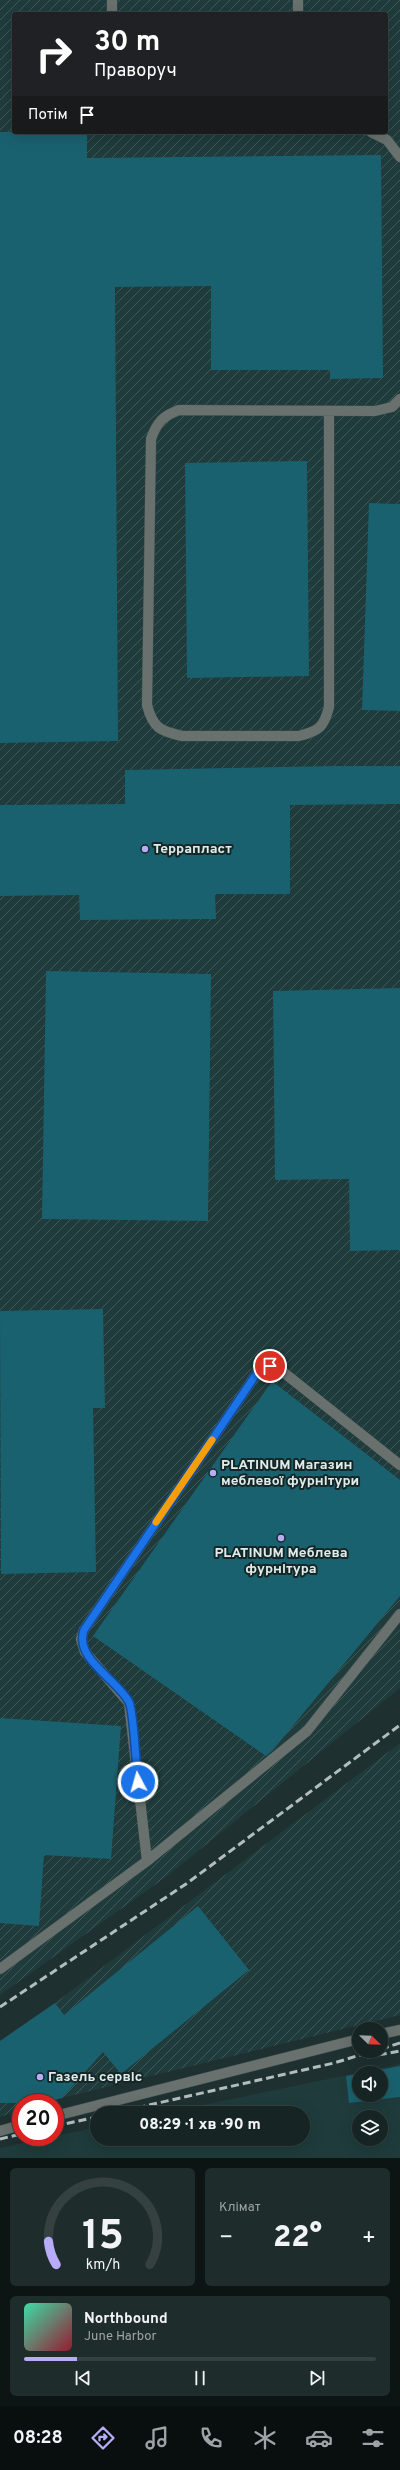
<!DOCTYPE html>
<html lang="uk">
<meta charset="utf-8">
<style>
body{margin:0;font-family:Overpass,sans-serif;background:#1f2c2c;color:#f1f3f6;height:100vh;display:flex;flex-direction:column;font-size:15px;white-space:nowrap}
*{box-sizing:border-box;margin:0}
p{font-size:13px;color:#9ea4a6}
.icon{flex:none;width:22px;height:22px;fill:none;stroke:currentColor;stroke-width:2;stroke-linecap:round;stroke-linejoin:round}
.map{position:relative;height:2158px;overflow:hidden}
.sheet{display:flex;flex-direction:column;gap:10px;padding:10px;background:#0c1414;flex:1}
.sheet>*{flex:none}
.top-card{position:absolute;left:12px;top:12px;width:376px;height:122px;border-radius:4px;box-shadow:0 4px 16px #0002,0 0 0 1px #354141;background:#202124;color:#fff;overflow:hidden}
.needle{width:26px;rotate:113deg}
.fabs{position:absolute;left:352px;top:2022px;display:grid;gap:8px}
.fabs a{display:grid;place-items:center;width:36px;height:36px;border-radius:50%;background:#162424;box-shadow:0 4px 16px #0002,0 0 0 1px #354141;font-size:20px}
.speed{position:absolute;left:12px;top:2094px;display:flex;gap:8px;font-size:20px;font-weight:700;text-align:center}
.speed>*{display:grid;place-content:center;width:52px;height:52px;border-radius:50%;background:#162424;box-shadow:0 4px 16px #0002,0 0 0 1px #354141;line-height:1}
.speed .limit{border:6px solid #d22;background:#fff;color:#111}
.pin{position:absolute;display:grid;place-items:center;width:34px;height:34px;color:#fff;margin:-17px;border:2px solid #fff;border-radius:50%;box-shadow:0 1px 4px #0007}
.me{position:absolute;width:44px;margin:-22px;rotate:354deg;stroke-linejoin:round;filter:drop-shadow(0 0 3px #0008)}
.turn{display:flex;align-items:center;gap:14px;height:84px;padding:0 16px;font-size:18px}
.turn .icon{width:52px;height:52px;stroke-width:2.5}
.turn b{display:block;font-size:28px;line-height:34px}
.then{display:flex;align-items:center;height:38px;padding:0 16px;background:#0003;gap:8px;font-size:15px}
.big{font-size:30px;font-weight:800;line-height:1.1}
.sheet .widget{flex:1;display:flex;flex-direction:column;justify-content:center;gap:6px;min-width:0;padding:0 14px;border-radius:6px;background:#1f2c2c}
.sheet .dial{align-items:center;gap:0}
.dial svg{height:104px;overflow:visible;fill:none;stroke:#354141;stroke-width:7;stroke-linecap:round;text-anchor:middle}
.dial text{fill:#f1f3f6;stroke:none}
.song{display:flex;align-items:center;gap:12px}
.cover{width:48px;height:48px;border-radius:6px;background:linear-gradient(135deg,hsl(160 70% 55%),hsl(350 70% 35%))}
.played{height:4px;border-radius:2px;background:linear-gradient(90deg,#b8abf7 15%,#354141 15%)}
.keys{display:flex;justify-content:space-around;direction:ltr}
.heat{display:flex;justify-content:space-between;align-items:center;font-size:22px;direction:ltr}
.sheet .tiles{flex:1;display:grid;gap:10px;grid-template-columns:1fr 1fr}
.widget:last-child{grid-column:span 2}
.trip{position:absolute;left:90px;top:2106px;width:220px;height:40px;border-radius:20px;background:#162424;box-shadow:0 4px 16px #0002,0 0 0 1px #354141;font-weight:800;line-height:40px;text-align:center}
.menu{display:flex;height:64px;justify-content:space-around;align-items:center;background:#090e0e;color:#9ea4a6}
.menu .icon{width:28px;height:28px}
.menu .current{color:#b8abf7}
.menu b{font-size:18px;color:#f1f3f6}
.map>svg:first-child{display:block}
</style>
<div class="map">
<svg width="400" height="2158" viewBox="0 0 400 2158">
<defs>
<pattern id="industrial-furrows" width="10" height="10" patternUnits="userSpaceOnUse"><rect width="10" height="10" fill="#1f3b3b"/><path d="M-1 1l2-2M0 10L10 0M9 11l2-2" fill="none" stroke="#3f5858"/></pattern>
</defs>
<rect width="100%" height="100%" fill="#1e3030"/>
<path fill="#1f3b3b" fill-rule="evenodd" d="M 400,2064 L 400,2158 L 0,2158 L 0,2148 L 97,2127 L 97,2139 L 303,2139 L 303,2113 L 164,2113 ZM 359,2073 L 381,2073 L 381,2095 L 359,2095 ZM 359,2117 L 381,2117 L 381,2139 L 359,2139 Z"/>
<path fill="url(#industrial-furrows)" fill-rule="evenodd" d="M 0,0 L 400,0 L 400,1688 L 166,1877 L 0,1995 ZM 14,14 L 386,14 L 386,132 L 14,132 Z
M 400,1743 L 400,2015 L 62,2098 L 21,2103 L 21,2110 L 0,2117 L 0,2041 L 55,2003 Z"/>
<path fill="#1a616f" d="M 0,132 L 87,132 L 87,158 L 381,155 L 383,378 L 330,379 L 330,370 L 211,370 L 211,286 L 115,287 L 118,741 L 0,743 Z
M 307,461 L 309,676 L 187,678 L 185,463 Z
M 369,503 L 400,504 L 400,711 L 362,710 Z
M 334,766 L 400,766 L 400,804 L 290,805 L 290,894 L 215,894 L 216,919 L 80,920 L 79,895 L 0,896 L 0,805 L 125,804 L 125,770 Z
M 46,971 L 211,974 L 208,1221 L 42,1219 Z
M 400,988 L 400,1250 L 350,1251 L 349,1179 L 275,1180 L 273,991 Z
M 103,1309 L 105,1408 L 93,1408 L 96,1572 L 1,1574 L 0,1311 Z
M 272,1381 L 400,1480 L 400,1596 L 273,1750 L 266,1756 L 93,1636 Z
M 0,1718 L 121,1726 L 111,1859 L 44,1855 L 39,1926 L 0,1923 Z
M 198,1906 L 249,1970 L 121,2074 L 103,2052 L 62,2098 L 45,2103 L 0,2103 L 0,2041 L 55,2003 L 64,2015 Z
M 400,2066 L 400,2097 L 349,2103 L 346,2076 L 359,2074 L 359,2095 L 381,2095 L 381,2073 L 363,2073 Z"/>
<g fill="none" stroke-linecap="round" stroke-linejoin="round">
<defs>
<path id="lane" d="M 298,0 L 298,14
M 112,14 L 112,0
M 371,132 L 387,140 L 400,157
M 329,411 L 329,707 C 324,727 319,731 299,736 L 182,736 C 160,731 153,728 147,705 L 151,439 C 157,422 163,416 179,410 L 375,411 L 392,407 L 400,399
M 147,1861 L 129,1703 L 85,1652 L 81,1639 L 84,1630 L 257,1373 C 264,1366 268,1365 278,1368 L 400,1465
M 0,1969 L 147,1861 L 307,1731 L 400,1614
M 381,2034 L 400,2030
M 55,2116 L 359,2039
M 0,2131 L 21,2125"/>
</defs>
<use href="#lane" stroke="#3d4e4e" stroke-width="11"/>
<use href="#lane" stroke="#68716e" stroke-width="10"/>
<path stroke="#b1bebd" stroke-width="3" stroke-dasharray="8 4" stroke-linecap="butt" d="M 0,2007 L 186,1884 L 400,1725
M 381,2049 L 400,2043
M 367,2057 L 400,2051
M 114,2113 L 334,2063 L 373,2051
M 55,2126 L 97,2117
M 0,2139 L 21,2134"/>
</g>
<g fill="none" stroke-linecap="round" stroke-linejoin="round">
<defs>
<path id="route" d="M 138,1782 C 136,1767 134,1712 129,1702 C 117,1679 74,1659 84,1630 L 257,1373 L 263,1367 L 270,1366"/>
</defs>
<use href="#route" stroke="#114b97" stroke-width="10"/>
<use href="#route" stroke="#1a73e8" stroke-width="7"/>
<path stroke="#f59e0b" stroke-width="7" d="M 156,1522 L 212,1440"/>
</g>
<g fill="#b8abf7" stroke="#142726" stroke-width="1.5">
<circle cx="145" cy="849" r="4"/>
<circle cx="213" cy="1473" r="4"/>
<circle cx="281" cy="1538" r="4"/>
<circle cx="40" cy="2077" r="4"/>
</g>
<g text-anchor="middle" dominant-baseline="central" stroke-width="4" stroke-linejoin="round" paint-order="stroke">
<g font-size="14" font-weight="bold" fill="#e0eceb" stroke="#142726" text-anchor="start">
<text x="153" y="849">Террапласт</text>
<text x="221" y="1465">PLATINUM Магазин<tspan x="221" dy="16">меблевої фурнітури</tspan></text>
<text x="281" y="1553" text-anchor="middle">PLATINUM Меблева<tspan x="281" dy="16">фурнітура</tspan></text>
<text x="48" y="2077">Газель сервіс</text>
</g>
</g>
</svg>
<div class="fabs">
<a><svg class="needle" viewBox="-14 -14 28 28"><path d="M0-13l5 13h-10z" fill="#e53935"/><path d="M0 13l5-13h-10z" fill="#9ea4a6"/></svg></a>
<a><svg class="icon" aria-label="sound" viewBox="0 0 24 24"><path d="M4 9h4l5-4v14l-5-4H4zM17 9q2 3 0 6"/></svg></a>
<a><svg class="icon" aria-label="layers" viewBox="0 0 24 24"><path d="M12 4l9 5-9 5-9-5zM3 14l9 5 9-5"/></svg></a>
</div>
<div class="speed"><div class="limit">20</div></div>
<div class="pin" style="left:270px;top:1366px;background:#d93025"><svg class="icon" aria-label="arrive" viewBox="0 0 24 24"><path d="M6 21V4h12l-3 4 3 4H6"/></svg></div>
<svg class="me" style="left:138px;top:1782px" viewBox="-20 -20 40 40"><circle r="17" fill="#1a73e8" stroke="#fff" stroke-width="3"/><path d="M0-11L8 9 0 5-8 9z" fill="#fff"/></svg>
<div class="trip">08:29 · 1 хв · 90 m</div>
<div class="top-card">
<div class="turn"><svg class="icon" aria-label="right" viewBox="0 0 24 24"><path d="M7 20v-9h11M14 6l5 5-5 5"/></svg><div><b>30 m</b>Праворуч</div></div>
<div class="then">Потім<svg class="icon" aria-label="arrive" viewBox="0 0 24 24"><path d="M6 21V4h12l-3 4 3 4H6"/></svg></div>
</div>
</div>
<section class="sheet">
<div class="tiles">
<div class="widget dial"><svg viewBox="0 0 100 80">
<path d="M14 69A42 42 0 1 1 86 69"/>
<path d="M14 69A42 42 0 0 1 8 51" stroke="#b8abf7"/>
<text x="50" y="56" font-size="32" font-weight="700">15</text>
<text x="50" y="72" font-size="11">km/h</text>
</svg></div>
<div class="widget"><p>Клімат</p>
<div class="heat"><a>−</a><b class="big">22°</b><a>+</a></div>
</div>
<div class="widget">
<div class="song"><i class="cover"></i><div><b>Northbound</b><p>June Harbor</p></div></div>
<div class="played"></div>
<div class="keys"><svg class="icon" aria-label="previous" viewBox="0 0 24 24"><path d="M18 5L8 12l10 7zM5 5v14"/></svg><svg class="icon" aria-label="pause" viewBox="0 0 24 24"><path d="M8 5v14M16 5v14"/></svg><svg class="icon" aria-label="next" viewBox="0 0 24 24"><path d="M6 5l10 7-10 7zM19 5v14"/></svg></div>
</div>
</div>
</section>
<nav class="menu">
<b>08:28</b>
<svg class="icon current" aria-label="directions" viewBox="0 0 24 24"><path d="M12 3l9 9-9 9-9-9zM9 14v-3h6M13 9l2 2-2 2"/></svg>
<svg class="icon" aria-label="music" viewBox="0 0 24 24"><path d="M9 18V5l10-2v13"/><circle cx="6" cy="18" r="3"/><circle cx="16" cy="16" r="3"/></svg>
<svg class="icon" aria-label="phone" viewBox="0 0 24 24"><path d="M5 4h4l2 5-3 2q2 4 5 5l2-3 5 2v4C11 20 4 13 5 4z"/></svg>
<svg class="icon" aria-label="climate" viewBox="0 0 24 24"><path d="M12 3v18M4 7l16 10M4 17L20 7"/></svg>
<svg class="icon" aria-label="car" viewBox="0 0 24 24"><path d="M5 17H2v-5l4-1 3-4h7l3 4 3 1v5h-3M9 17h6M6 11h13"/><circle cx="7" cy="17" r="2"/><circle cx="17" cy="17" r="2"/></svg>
<svg class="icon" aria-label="filters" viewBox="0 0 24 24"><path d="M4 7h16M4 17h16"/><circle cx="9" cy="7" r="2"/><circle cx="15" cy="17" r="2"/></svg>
</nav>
